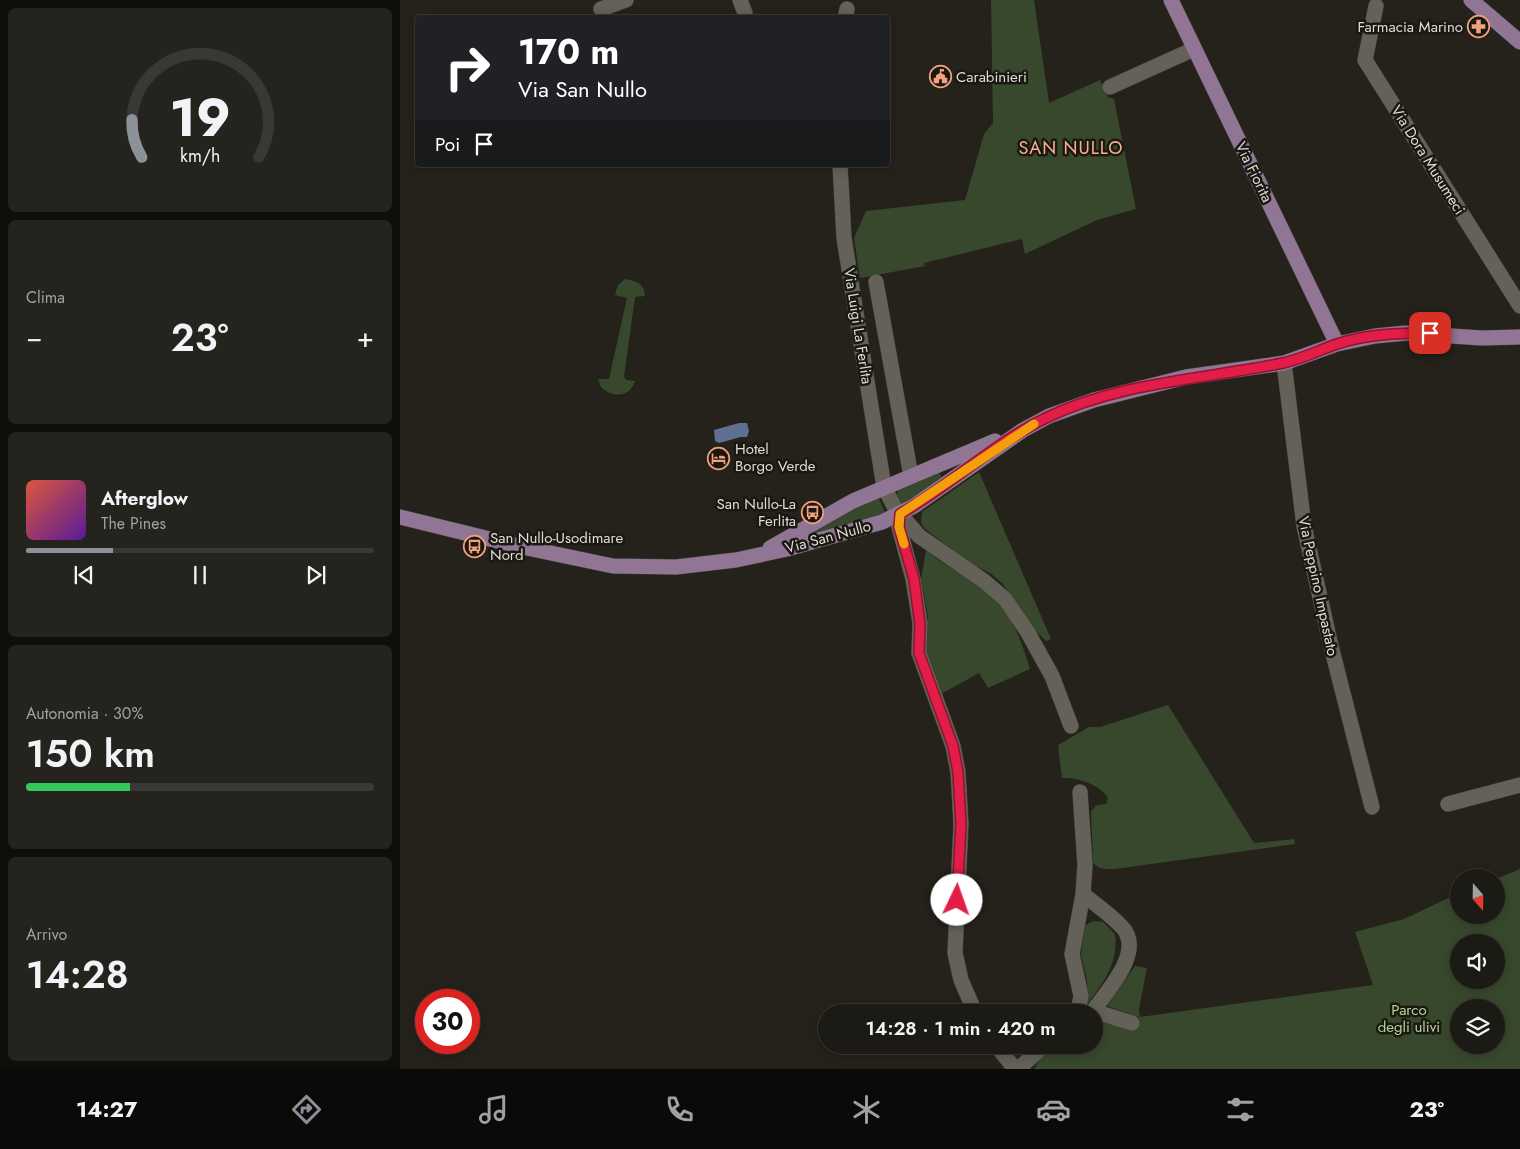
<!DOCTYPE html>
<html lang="it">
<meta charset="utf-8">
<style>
body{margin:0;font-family:Jost,sans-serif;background:#24231d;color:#f1f3f6;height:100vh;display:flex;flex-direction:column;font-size:19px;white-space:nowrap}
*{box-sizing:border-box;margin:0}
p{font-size:16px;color:#a0a1a0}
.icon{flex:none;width:28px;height:28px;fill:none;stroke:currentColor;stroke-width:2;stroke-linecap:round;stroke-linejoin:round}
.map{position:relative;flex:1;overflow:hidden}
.side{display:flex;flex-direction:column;gap:8px;padding:8px;background:#0f0e0b;width:400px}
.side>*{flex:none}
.hud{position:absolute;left:15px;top:15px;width:475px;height:152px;border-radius:5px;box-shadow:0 2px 12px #0003,0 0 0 1px #393834;background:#202124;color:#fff;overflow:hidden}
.needle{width:32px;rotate:160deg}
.controls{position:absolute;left:1050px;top:869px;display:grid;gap:10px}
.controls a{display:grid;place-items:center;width:55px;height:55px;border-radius:50%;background:#1b1a14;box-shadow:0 2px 12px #0003,0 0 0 1px #393834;font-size:25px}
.speed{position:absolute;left:15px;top:989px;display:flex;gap:10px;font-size:25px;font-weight:700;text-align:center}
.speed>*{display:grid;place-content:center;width:65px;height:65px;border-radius:50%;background:#1b1a14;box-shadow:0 2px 12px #0003,0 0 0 1px #393834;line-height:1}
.speed .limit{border:8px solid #d22;background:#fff;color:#111}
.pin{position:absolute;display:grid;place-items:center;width:42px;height:42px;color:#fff;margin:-21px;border-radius:10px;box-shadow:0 2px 8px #0006}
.me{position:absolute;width:55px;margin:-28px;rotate:3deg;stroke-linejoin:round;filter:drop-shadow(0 0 4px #0008)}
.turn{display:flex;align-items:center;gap:18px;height:105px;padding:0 20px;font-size:22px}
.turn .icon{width:65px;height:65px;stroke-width:2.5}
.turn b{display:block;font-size:35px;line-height:42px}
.then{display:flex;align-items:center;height:48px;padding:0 20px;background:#0003;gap:10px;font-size:19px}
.big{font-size:38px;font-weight:600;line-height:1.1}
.side .widget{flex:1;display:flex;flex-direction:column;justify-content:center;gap:8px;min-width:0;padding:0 18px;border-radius:8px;background:#24231d}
.side .dial{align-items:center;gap:0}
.dial svg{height:130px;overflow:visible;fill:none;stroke:#393834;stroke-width:7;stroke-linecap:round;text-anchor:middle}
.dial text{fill:#f1f3f6;stroke:none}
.song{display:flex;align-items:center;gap:15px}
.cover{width:60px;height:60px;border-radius:8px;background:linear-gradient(135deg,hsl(10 70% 55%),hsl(270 70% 35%))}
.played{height:5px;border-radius:2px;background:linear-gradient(90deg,#8c9099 25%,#393834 25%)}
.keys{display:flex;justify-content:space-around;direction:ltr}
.heat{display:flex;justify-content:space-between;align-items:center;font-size:28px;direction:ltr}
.charge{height:8px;border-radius:4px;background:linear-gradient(90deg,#34c759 30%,#393834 0)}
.trip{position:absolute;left:418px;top:1004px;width:285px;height:50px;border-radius:25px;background:#1b1a14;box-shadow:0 2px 12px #0003,0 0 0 1px #393834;font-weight:600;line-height:50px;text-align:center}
.tabs{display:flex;height:80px;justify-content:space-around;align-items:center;background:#0b0a08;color:#a0a1a0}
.tabs .icon{width:35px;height:35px}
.tabs .selected{color:#8c9099}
.tabs b{font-size:22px;color:#f1f3f6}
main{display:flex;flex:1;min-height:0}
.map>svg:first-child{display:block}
</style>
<main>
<section class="side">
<div class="widget dial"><svg viewBox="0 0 100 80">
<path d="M14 69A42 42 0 1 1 86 69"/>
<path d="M14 69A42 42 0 0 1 8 46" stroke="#8c9099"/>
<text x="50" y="56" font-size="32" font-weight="700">19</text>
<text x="50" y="72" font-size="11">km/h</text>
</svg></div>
<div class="widget"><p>Clima</p>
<div class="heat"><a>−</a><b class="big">23°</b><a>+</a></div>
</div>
<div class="widget">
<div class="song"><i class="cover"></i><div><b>Afterglow</b><p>The Pines</p></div></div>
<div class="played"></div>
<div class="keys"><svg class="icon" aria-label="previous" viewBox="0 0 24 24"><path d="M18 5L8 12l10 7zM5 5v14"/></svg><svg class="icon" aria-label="pause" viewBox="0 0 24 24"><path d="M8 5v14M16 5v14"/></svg><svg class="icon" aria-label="next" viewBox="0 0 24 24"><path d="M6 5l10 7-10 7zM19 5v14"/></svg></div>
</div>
<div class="widget"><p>Autonomia · 30%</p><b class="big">150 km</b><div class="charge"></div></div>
<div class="widget"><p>Arrivo</p><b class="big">14:28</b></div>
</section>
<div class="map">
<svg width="1120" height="1069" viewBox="0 0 1120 1069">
<rect width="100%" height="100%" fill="#24221a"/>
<path fill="#38482c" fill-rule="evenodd" d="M 591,0 L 634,0 L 649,103 L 700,80 L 708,97 L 714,99 L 736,209 L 697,220 L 625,254 L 622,239 L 524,263 L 525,266 L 460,278 L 454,238 L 466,211 L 565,200 L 584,134 L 593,123 Z
M 225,279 C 236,281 245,284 245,296 L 235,297 L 224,377 L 226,380 L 235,381 C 230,398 212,398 201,387 L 198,379 L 209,379 L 227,298 L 215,295 L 218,285 Z
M 539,472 L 542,478 L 505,505 L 502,504 L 497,494 L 498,489 Z
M 579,472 L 651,639 L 646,641 L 632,627 L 602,583 L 590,573 L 570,563 L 525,529 L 521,523 L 522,512 Z
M 479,498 L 485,513 L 409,538 L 407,535 L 459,506 Z
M 526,550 C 546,568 573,578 593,596 C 613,615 622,643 630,669 L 588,688 L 579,673 L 541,694 L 525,647 L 528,617 L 521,580 Z
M 768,705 L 854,843 L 894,839 L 895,844 L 715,869 C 706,869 698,870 693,862 L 691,811 L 697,805 L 706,804 L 708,798 C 701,785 677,777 662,778 L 658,745 L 689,727 L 700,727 Z
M 1120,869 L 1120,1069 L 634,1069 C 653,1037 660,1045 694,1045 L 694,1021 L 738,1029 L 739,1017 L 707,1006 L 735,966 L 747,968 L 739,1009 L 740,1017 L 973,985 L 955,932 L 1004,919 L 1059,893 L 1059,915 L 1096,915 L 1096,879 ZM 1059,942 L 1096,942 L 1096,980 L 1059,980 ZM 1059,1008 L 1096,1008 L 1096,1045 L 1059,1045 Z
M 693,921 L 703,922 L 715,934 C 719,962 704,982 688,1003 L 687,981 L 681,955 L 684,926 Z"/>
<path fill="#5f7092" d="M 339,423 L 347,423 L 349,431 L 347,437 L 341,437 L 319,443 L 315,441 L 314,430 Z"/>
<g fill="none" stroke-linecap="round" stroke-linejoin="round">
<defs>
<path id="minor" d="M 340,0 L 345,13
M 976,6 L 965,60 L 1120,306
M 201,9 L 226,0
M 445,18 L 447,9
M 710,87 L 794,49
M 440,165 L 444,238 L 484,487 L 495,508 L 519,536 L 584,581 L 605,599 L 627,631 L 652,676 L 671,726
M 476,282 L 511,476
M 884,363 L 904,526 L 931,646 L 972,807
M 500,514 L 499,527 L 513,579 L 520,623 L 519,653 L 553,746 L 558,772 L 561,824 L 555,953 L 561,980 L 575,1012
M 1048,804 L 1120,785
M 683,894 C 696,905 711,915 722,927 C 745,951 707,991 693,1011 L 690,1012
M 693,1011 L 732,1023
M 678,1012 L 681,996 L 672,954 L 683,894 L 685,865 L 680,792
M 596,1045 L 615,1069
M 618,1069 L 645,1045"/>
<path id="major" d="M 771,0 L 937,344
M 1071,0 L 1120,42
M 0,517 L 122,547 L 213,566 L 276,567 L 336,560 L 387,549 L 482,522 L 514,506 L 623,430 L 649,416 L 694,400 L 786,377 L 884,363 L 937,344 L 975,336 L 1006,333 L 1082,338 L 1120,337
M 370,548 L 453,501 L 595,441"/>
</defs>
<use href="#minor" stroke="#3f3d38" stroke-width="16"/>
<use href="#major" stroke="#3f3d38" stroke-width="16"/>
<use href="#minor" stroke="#646158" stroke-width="15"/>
<use href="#major" stroke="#907595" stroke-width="15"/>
</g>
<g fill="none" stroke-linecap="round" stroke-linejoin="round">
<defs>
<path id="route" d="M 557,900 L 561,824 L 558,772 L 553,746 L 519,653 L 520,624 L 514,579 L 499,527 L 500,514 C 551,485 595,442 648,417 C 721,382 805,379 883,363 C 902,359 919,350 937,344 C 967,334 999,333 1030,333"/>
</defs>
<use href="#route" stroke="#92132f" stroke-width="12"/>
<use href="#route" stroke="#e11d48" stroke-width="9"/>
<path stroke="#f59e0b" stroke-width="9" d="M 504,544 L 499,527 L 500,514 L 634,424"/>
</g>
<defs>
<symbol id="pharmacy-ring" viewBox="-11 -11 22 22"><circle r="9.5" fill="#1a1811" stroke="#f2a07f" stroke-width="1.5"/><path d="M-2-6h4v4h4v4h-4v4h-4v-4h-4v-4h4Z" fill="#f2a07f"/></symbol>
<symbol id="civic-ring" viewBox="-11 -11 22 22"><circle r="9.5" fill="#1a1811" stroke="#f2a07f" stroke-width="1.5"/><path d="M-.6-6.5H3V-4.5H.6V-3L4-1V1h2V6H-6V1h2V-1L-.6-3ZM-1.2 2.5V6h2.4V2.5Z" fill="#f2a07f"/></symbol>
<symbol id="hotel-ring" viewBox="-11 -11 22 22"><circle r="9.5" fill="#1a1811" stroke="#f2a07f" stroke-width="1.5"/><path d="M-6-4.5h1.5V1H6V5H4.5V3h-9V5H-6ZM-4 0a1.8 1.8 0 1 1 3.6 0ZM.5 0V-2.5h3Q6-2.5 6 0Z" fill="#f2a07f"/></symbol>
<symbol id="bus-ring" viewBox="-11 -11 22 22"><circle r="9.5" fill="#1a1811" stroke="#f2a07f" stroke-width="1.5"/><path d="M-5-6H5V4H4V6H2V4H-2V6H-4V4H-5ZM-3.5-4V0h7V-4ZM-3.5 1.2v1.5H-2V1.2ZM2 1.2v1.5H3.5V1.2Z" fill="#f2a07f"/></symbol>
</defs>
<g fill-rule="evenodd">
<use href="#pharmacy-ring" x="1066" y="14" width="25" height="25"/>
<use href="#civic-ring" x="528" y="64" width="25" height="25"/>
<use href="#hotel-ring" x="306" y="446" width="25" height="25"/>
<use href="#bus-ring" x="400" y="500" width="25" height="25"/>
<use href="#bus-ring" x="62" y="534" width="25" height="25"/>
</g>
<g text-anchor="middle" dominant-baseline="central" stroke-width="5" stroke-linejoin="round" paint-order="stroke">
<g font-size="15" fill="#dfddd8" stroke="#1a1811" text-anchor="start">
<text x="1063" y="27" text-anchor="end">Farmacia Marino</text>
<text x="556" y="77">Carabinieri</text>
<text x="335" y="449">Hotel<tspan x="335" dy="17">Borgo Verde</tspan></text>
<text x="396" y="504" text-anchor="end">San Nullo-La<tspan x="396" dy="17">Ferlita</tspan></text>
<text x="90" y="538">San Nullo-Usodimare<tspan x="90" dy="17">Nord</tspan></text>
</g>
<g font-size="15" fill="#dfddd8" stroke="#1a1811">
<text transform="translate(1028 160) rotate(58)">Via Dora Musumeci</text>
<text transform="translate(854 172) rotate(64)">Via Fiorita</text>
<text transform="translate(458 326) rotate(81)">Via Luigi La Ferlita</text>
<text transform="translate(428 537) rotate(-15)">Via San Nullo</text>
<text transform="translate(918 586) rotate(78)">Via Peppino Impastato</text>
</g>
<g font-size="15" fill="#b1d398" stroke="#1a1811">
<text x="1009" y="1010">Parco<tspan x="1009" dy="17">degli ulivi</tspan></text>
</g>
<g font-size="18" letter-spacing="1" fill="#fbae8f" stroke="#1a1811">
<text x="671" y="148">SAN NULLO</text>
</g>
</g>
</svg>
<div class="controls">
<a><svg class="needle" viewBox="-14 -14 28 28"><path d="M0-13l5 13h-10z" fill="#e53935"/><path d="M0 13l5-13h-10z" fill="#a0a1a0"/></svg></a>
<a><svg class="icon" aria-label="sound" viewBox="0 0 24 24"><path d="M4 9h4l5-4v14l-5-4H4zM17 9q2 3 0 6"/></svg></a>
<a><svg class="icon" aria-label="layers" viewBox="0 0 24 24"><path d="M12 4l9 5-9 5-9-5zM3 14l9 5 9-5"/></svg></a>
</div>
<div class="speed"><div class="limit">30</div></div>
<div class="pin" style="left:1030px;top:333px;background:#d93025"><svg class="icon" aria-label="arrive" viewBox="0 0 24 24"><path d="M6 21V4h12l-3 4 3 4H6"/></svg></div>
<svg class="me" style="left:557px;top:900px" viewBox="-20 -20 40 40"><circle r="19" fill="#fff"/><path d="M0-13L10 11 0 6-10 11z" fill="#e11d48"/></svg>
<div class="trip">14:28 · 1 min · 420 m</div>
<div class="hud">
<div class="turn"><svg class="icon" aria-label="right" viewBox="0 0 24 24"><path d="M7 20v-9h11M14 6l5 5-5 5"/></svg><div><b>170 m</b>Via San Nullo</div></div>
<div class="then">Poi<svg class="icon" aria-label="arrive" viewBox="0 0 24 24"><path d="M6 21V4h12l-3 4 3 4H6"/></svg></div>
</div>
</div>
</main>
<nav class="tabs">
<b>14:27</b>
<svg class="icon selected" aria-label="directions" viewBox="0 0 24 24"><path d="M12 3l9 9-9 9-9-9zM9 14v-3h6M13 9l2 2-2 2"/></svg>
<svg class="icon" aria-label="music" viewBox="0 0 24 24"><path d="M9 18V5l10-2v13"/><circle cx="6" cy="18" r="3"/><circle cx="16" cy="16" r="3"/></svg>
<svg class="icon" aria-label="phone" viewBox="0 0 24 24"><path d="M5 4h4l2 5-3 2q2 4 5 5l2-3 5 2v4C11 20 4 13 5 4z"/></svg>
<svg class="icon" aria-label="climate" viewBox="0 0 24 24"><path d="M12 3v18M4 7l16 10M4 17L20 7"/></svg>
<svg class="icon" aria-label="car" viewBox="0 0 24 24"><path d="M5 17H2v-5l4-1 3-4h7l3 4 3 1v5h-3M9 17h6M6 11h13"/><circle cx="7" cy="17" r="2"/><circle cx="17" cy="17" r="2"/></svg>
<svg class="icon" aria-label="filters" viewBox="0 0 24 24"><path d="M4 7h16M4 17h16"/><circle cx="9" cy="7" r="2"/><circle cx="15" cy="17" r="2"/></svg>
<b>23°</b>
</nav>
